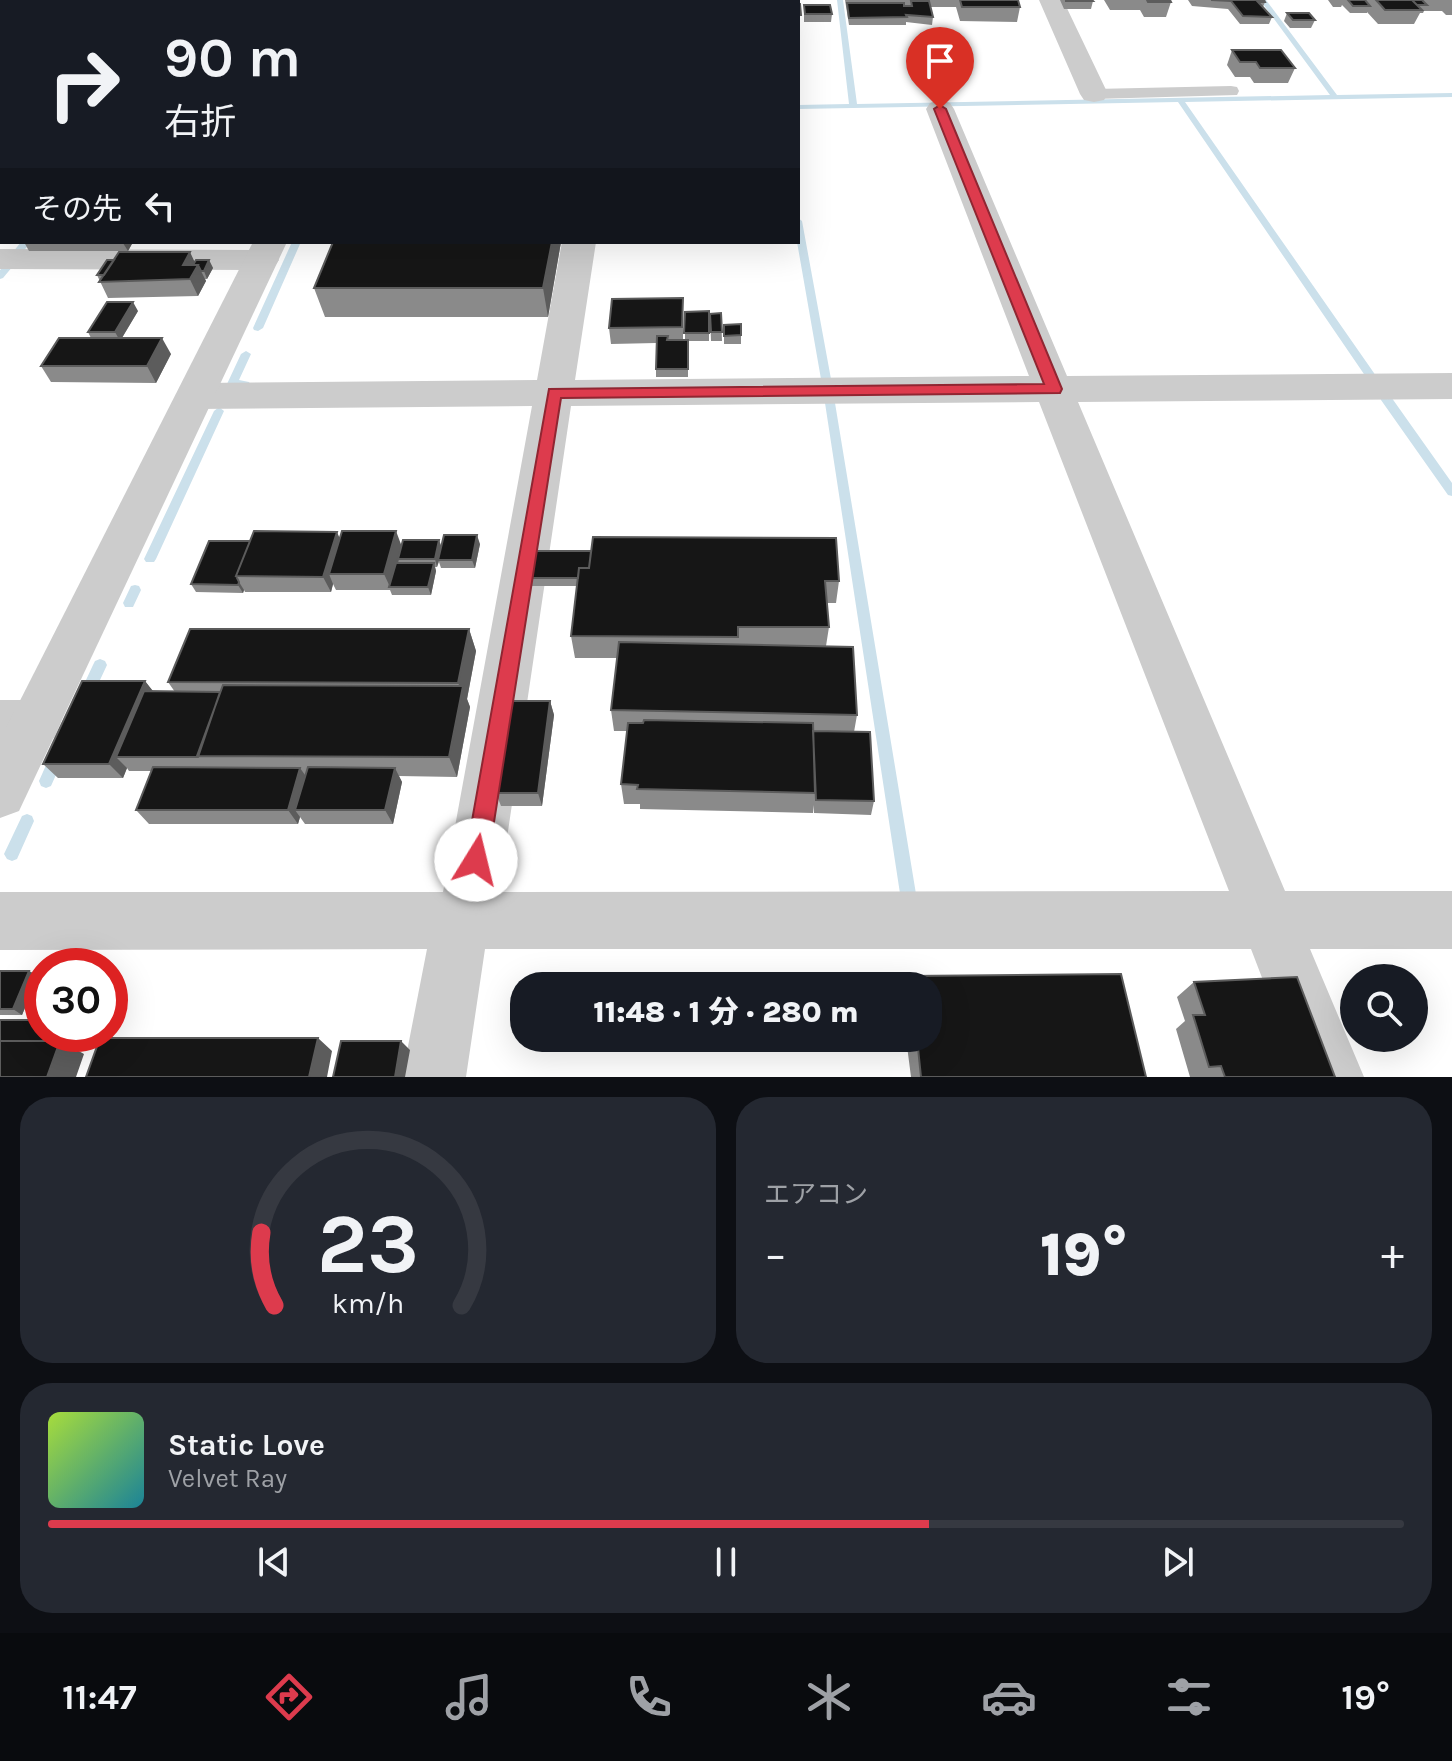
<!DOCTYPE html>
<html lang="ja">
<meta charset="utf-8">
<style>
body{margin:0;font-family:Karla,"Noto Sans JP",sans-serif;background:#242831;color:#f1f3f6;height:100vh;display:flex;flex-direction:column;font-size:30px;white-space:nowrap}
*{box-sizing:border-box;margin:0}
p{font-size:26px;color:#9ea1a6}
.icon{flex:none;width:44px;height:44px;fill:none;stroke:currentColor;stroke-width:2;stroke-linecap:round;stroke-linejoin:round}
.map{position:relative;height:1077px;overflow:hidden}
.details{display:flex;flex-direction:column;gap:20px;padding:20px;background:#0d0f14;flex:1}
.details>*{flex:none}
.hud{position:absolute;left:0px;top:0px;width:800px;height:244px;box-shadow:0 8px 32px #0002;background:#171b24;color:#f1f3f6;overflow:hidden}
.fabs{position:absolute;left:1340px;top:964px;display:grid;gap:16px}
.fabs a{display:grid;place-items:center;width:88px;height:88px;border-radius:50%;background:#171b24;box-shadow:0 8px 32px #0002;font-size:40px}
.speed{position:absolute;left:24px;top:948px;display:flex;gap:16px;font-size:40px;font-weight:700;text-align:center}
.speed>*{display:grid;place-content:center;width:104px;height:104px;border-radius:50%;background:#171b24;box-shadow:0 8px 32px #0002;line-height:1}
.speed .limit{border:12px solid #d22;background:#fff;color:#111}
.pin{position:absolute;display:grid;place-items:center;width:68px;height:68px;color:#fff;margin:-82px -34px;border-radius:50% 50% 50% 0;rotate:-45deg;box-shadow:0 0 8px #0007}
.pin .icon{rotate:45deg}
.me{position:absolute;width:88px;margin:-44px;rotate:9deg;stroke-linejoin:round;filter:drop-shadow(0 0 6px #0008)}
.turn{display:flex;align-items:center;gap:28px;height:168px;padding:0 32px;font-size:36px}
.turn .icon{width:104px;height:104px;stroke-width:2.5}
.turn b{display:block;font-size:56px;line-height:68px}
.then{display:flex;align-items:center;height:76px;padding:0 32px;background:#0003;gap:16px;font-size:30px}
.big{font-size:60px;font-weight:800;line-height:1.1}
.details .card{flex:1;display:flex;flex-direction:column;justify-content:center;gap:12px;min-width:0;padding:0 28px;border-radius:32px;background:#242831}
.details .dial{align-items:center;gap:0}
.dial svg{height:208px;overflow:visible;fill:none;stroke:#363941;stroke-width:7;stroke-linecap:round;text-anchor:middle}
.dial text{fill:#f1f3f6;stroke:none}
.song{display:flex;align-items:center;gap:24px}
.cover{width:96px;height:96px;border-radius:12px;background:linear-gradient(135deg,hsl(80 70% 55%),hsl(190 70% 35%))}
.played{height:8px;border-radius:4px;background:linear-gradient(90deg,#dd3b4d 65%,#363941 65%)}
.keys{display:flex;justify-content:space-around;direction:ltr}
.heat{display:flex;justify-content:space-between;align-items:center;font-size:44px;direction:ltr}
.details .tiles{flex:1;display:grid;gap:20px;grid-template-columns:1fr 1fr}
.card:last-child{grid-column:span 2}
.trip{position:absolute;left:510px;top:972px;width:432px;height:80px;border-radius:32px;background:#171b24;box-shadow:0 8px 32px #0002;font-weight:800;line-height:80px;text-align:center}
.tabs{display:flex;height:128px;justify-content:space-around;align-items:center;background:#090b0e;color:#9ea1a6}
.tabs .icon{width:56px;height:56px}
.tabs .on{color:#dd3b4d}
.tabs b{font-size:36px;color:#f1f3f6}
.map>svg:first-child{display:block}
</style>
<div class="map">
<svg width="1452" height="1077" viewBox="0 0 1452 1077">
<rect width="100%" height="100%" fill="#fff"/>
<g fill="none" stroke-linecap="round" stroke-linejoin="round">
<path fill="#cbe0eb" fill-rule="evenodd" d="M 203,0 L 210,0 L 209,2 L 202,2 Z
M 837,0 L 843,0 L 857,104 L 1330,95 L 1260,0 L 1266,0 L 1337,95 L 1452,93 L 1452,97 L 1185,102 L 1374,373 L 1375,375 L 1374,377 L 1366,377 L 1178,102 L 798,109 L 798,105 L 849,104 Z
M 798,218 L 802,221 L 831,379 L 826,382 L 821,379 L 797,242 Z
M 21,242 L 31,242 L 21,254 L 15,254 L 13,252 Z
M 292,242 L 298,242 L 300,244 L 263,328 L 258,331 L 254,330 L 253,328 Z
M 8,263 L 13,266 L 3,278 L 0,279 L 0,270 Z
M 246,351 L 251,354 L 239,380 L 249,382 L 250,384 L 245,388 L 228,386 L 227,384 L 241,354 Z
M 1385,393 L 1389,394 L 1452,483 L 1452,496 L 1448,495 L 1381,400 L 1380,397 Z
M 830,399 L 835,403 L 917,900 L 914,905 L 909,908 L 904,905 L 901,900 L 825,403 Z
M 219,407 L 224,411 L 156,559 L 154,562 L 146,562 L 144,559 L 214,411 Z
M 135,585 L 139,586 L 141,590 L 133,607 L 125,607 L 123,603 L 131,586 Z
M 100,659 L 105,661 L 107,665 L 93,695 L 91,699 L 86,701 L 81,699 L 79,695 L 93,665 L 95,661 Z
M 56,753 L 61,754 L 63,759 L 51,786 L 46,788 L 41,786 L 39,781 L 51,754 Z
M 27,814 L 32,816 L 34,821 L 17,859 L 12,861 L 7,859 L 4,854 L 22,816 Z"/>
<path fill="#ccc" fill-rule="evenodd" d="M 1231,86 L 1237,87 L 1239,91 L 1237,95 L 1094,99 L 1086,94 L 1094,89 Z"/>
<path fill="#ccc" fill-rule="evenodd" d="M 1039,0 L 1063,0 L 1108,94 L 1104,100 L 1094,102 L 1084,100 L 1080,94 Z
M 2,21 L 2,38 L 0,39 L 0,22 Z
M 940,100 L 950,103 L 954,109 L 1067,376 L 1452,373 L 1452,399 L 1078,402 L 1285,891 L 1452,891 L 1452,949 L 1310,949 L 1364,1077 L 1300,1077 L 1251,949 L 485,949 L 466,1077 L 402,1077 L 427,949 L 0,950 L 0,892 L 443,892 L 532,406 L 195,409 L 181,405 L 176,396 L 181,387 L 195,383 L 537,380 L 562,242 L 596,242 L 575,380 L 1029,376 L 926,109 L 930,103 ZM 1039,402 L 1229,891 L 499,892 L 571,406 Z
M 0,249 L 262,250 L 274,253 L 279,260 L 274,267 L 262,270 L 0,269 Z
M 0,700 L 36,700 L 54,706 L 61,722 L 54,738 L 36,744 L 0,744 Z"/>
<path fill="#ccc" fill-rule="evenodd" d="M 253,242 L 287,242 L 19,811 L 0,818 L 0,740 Z"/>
</g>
<path fill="#8a8a8a" d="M 630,0 L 677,0 L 677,2 L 630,2 Z
M 678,0 L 718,0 L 709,0 L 708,2 L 679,2 Z
M 732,0 L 795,0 L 795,2 L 732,2 Z
M 845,0 L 1018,0 L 1020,7 L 1017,22 L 960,21 L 956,7 L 930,7 L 933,17 L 932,25 L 906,22 L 906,25 L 849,25 Z
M 1060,0 L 1092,0 L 1093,1 L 1091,9 L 1064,9 Z
M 1104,0 L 1170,0 L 1171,2 L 1166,17 L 1144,17 L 1140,10 L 1110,10 Z
M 1188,0 L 1264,0 L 1265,2 L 1263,7 L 1272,17 L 1269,24 L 1240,24 L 1228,9 L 1192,6 Z
M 1328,0 L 1452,0 L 1452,15 L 1446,15 L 1442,11 L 1424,11 L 1423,13 L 1420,13 L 1414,24 L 1378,24 L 1367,12 L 1367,13 L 1350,13 L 1342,5 L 1341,7 L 1333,7 Z
M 804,5 L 832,14 L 831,22 L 804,22 Z
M 1287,13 L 1315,20 L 1311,28 L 1290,28 L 1284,21 Z
M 1232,50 L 1295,68 L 1288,83 L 1254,83 L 1250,77 L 1235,77 L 1227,65 Z
M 24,242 L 133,242 L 128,251 L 29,251 Z
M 333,242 L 561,242 L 548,317 L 325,317 L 314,288 Z
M 114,260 L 195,262 L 209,260 L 213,268 L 207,279 L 205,279 L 206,281 L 198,296 L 108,298 L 97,275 Z
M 138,311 L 122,338 L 171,354 L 156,383 L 51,382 L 41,366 L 91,338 L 88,332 Z
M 709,311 L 709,341 L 688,341 L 688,377 L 656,377 L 656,343 L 611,344 L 609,328 L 683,315 L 683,340 L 685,340 L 685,312 Z
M 721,313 L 722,341 L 711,341 L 710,314 Z
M 741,324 L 741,344 L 724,344 L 724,325 Z
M 340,538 L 401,546 L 441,547 L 480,544 L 475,568 L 441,568 L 439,562 L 437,567 L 435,567 L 436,571 L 431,595 L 392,595 L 390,590 L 336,590 L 333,584 L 331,592 L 245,592 L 244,590 L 243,593 L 196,592 L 191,584 L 250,541 Z
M 530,578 L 839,581 L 836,603 L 827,603 L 829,627 L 826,646 L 857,715 L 854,732 L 874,801 L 871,815 L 814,813 L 814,805 L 813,813 L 640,809 L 640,804 L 624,804 L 621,784 L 627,731 L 614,731 L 611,710 L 617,658 L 575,658 L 571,636 L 577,586 L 532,586 Z
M 469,629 L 476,651 L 467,699 L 470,707 L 457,777 L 399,776 L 402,782 L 393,824 L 305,824 L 300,817 L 298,824 L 149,824 L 136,810 L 152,771 L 129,771 L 127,768 L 123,778 L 58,778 L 43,764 L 145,681 L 153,692 L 175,692 L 168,682 Z
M 550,701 L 554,715 L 542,806 L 501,806 L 496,793 Z
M 0,971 L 29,971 L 38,976 L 22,1015 L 0,1015 Z
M 910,976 L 1146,1077 L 911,1077 L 906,1038 L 928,1038 L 928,986 L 906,986 Z
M 1194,982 L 1335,1077 L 1190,1077 L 1176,1029 L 1185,1021 L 1177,997 Z"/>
<path fill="#5c5c5c" d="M 6,0 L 19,0 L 17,2 L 4,2 Z
M 124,242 L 133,242 L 128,251 L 123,243 Z
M 552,242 L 561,242 L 548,317 L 543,288 Z
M 190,252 L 197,267 L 198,265 L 206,281 L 198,296 L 183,265 Z
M 209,260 L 213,268 L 207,279 L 204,271 Z
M 133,302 L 138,311 L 120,341 L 115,332 Z
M 162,338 L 171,354 L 156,383 L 147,366 Z
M 396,531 L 402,547 L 392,587 L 390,587 L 384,574 Z
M 337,532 L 344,548 L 329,574 L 333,584 L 331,592 L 323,577 Z
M 477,535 L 480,544 L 475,568 L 472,560 Z
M 439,540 L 442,548 L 437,567 L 435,559 Z
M 434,563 L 436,571 L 431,595 L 428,587 Z
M 239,582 L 244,590 L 243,593 L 238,585 Z
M 469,629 L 476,651 L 467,699 L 470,707 L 457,777 L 449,757 L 462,691 L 458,683 Z
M 145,681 L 157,696 L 116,757 L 127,768 L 123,778 L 109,764 Z
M 550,701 L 554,715 L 542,806 L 538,793 Z
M 300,768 L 310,782 L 295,810 L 300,817 L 298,824 L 288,810 Z
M 395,768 L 402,782 L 393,824 L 385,810 Z
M 29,971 L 38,976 L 22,1015 L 13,1009 Z
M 55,1034 L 66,1034 L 63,1042 L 84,1054 L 76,1077 L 47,1077 L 50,1049 Z
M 318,1038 L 332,1051 L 327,1077 L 309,1077 Z
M 401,1041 L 410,1050 L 405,1077 L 395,1077 Z"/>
<path fill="#161616" stroke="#5c5c5c" stroke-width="2" d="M 418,0 L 511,0 L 511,2 L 417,2 Z
M 513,0 L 608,0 L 608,2 L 513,2 Z
M 960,0 L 1018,0 L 1020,7 L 962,7 Z
M 1066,0 L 1092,0 L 1093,1 L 1066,1 Z
M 1147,0 L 1170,0 L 1171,2 L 1148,2 Z
M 1211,0 L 1264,0 L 1265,2 L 1258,2 L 1272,17 L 1243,16 L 1231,1 Z
M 1348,0 L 1365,0 L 1370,6 L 1353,6 Z
M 1376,0 L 1412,0 L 1422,10 L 1385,10 Z
M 1412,0 L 1422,0 L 1427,5 L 1417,5 Z
M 911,1 L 929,1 L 933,17 L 906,15 L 907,17 L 849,18 L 847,3 L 904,3 L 904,6 L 912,6 Z
M 798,4 L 800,4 L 801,15 L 798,15 Z
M 804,5 L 830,5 L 832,14 L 805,14 Z
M 1287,13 L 1309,13 L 1315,20 L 1293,20 Z
M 1232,50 L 1281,50 L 1295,68 L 1260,68 L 1256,62 L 1240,62 Z
M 24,242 L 124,242 L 123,243 Z
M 333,242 L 552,242 L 543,288 L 314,288 Z
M 119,252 L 190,252 L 183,265 L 198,265 L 190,279 L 99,282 Z
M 107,260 L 114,260 L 104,275 L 97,275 Z
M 196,260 L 209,260 L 204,271 L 201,271 L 198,265 L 193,265 Z
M 683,298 L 682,327 L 609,328 L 612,299 Z
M 107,302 L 133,302 L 115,332 L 88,332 Z
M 709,311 L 709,333 L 684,333 L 685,312 Z
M 721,313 L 722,332 L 711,332 L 710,314 Z
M 741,324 L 741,335 L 724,336 L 724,325 Z
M 657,336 L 668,336 L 667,340 L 688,340 L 688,369 L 656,369 Z
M 59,338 L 162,338 L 147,366 L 41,366 Z
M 254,531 L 337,532 L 323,577 L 236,576 Z
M 342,531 L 396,531 L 384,574 L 329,574 Z
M 444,535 L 477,535 L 472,560 L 438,560 Z
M 593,537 L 836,538 L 839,581 L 825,581 L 829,627 L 738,627 L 738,637 L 571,636 L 579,568 L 589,568 Z
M 403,540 L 439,540 L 435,559 L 398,559 Z
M 209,541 L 250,541 L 236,576 L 239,582 L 238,585 L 191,584 Z
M 534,551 L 591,551 L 589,568 L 579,568 L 578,578 L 530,578 Z
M 396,563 L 434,563 L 428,587 L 389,587 Z
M 190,629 L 469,629 L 458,683 L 168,682 Z
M 619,642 L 853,647 L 857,715 L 611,710 Z
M 82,681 L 145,681 L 109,764 L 43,764 Z
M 223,685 L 463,686 L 449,757 L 197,756 Z
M 144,691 L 220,692 L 198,757 L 116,757 Z
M 510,701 L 550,701 L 538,793 L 496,793 Z
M 644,720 L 813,723 L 815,793 L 637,789 L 638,785 L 621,784 L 628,723 L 643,723 Z
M 813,731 L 870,732 L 874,801 L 816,800 Z
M 153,767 L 300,768 L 288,810 L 136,810 Z
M 308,767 L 395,768 L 385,810 L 295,810 Z
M 0,971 L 29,971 L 13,1009 L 0,1009 Z
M 1121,974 L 1146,1077 L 921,1077 L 917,1038 L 928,1038 L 928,986 L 911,986 L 910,976 Z
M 1297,977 L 1335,1077 L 1225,1077 L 1221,1066 L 1209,1067 L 1193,1015 L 1205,1015 L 1194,982 Z
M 0,1020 L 42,1020 L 42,1034 L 55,1034 L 53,1041 L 0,1041 Z
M 100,1038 L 318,1038 L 309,1077 L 86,1077 Z
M 0,1041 L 60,1041 L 47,1077 L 0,1077 Z
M 341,1041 L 401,1041 L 395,1077 L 333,1077 Z"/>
<path fill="#dd3b4d" stroke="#902632" stroke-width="2" d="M 940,105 L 946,109 L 1062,389 L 1060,393 L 561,398 L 488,860 L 484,868 L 476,871 L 468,868 L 465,860 L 549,389 L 1044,384 L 934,109 Z"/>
</svg>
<div class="fabs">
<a><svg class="icon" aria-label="search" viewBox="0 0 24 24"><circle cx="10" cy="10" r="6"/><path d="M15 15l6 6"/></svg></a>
</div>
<div class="speed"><div class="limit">30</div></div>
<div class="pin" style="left:940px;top:109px;background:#d93025"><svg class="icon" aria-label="arrive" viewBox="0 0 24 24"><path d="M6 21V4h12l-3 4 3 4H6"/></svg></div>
<svg class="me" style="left:476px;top:860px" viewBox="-20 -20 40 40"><circle r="19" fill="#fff"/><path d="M0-13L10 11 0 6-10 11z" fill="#dd3b4d"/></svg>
<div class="trip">11:48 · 1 分 · 280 m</div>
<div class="hud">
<div class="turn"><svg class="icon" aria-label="right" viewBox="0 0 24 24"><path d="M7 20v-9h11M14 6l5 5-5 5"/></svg><div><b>90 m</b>右折</div></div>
<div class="then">その先<svg class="icon" aria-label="left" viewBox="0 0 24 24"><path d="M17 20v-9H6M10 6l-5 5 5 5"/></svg></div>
</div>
</div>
<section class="details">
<div class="tiles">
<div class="card dial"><svg viewBox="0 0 100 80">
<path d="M14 69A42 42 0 1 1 86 69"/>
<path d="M14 69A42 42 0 0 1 9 41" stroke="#dd3b4d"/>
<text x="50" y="56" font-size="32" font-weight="700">23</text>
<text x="50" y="72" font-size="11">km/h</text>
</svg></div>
<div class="card"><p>エアコン</p>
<div class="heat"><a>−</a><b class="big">19°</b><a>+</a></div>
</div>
<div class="card">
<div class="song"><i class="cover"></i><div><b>Static Love</b><p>Velvet Ray</p></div></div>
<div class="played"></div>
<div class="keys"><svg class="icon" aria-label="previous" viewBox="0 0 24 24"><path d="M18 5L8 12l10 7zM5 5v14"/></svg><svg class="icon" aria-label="pause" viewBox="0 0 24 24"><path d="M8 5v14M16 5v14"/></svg><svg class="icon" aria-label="next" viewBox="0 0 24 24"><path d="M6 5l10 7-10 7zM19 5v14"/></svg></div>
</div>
</div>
</section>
<nav class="tabs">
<b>11:47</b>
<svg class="icon on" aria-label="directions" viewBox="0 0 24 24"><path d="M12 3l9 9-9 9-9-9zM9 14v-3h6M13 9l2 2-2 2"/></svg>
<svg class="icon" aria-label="music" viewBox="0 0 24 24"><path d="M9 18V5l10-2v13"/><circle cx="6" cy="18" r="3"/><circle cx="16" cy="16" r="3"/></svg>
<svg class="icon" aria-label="phone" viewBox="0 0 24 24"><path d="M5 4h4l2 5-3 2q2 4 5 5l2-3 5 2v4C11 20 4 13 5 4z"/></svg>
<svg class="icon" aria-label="climate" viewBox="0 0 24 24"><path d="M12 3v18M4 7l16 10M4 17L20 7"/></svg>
<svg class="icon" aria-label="car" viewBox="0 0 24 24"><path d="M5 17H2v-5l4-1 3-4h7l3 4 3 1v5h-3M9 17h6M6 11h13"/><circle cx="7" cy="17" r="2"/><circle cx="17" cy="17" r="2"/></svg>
<svg class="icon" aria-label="filters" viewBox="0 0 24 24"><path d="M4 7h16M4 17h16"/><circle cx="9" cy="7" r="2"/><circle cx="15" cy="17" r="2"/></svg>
<b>19°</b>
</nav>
